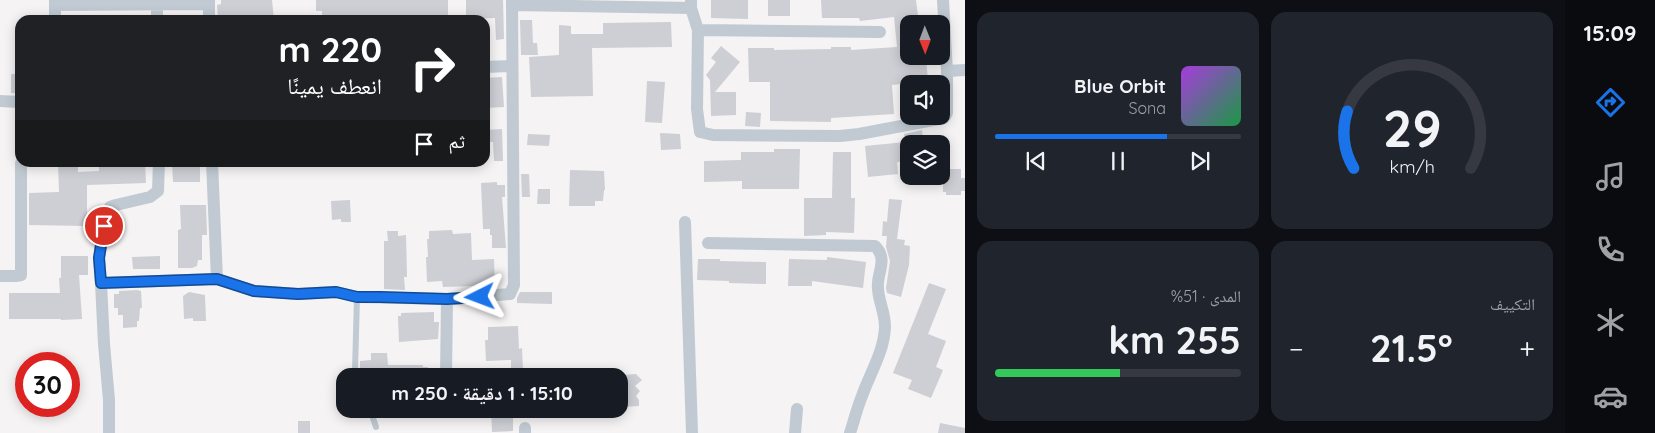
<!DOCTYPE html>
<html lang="ar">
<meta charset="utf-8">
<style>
body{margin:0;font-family:Quicksand,"Noto Naskh Arabic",sans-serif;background:#20242c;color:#f1f3f6;direction:rtl;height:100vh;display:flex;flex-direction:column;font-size:19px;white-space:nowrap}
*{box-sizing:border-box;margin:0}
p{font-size:16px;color:#9ea1a6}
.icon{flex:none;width:28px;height:28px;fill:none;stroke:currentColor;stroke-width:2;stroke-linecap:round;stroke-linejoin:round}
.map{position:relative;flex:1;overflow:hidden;direction:ltr}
.sheet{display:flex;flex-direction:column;gap:12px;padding:12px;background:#0d0f14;width:600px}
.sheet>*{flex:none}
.top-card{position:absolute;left:15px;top:15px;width:475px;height:152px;border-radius:15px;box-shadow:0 2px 12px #0003;direction:rtl;background:#202124;color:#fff;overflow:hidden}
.needle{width:32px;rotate:179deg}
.controls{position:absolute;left:900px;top:15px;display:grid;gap:10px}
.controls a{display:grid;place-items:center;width:50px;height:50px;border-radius:10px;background:#171b24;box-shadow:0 2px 12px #0003;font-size:25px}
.speed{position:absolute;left:15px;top:352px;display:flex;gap:10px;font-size:25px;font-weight:700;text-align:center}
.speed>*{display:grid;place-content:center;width:65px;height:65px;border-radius:50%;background:#171b24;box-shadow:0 2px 12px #0003;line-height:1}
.speed .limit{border:8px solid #d22;background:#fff;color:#111}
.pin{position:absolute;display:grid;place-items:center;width:42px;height:42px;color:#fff;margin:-21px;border:2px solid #fff;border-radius:50%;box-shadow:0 1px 5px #0007}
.me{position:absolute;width:55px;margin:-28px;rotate:267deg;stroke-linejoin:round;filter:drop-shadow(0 0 4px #0008)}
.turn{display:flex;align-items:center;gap:18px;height:105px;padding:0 25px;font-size:22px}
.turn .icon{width:65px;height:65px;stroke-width:2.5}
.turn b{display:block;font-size:35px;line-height:42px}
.then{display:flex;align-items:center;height:48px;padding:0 25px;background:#0003;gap:10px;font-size:19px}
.big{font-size:38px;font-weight:800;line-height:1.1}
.sheet .widget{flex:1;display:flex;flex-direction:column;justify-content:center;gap:8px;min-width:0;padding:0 18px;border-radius:15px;background:#20242c}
.sheet .dial{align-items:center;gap:0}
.dial svg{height:130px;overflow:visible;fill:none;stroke:#363941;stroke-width:7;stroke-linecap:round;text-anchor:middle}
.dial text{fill:#f1f3f6;stroke:none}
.song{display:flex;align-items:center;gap:15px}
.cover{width:60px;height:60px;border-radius:8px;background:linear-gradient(135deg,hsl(280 70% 55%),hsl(140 70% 35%))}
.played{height:5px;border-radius:2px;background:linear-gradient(90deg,#1a73e8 70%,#363941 70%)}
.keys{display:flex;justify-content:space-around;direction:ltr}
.heat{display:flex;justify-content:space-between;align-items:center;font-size:28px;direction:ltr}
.charge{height:8px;border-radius:4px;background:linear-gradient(90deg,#34c759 51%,#363941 0)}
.sheet .tiles{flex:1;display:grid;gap:12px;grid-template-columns:repeat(2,1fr)}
.trip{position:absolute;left:336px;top:368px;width:292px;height:50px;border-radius:15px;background:#171b24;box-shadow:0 2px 12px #0003;font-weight:800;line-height:50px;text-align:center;direction:rtl}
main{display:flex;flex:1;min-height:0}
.dock{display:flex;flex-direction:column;width:90px;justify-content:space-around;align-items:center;background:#090b0e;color:#9ea1a6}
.dock .icon{width:35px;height:35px}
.dock .selected{color:#1a73e8}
.dock b{font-size:22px;color:#f1f3f6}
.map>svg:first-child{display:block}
</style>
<main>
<nav class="dock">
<b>15:09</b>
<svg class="icon selected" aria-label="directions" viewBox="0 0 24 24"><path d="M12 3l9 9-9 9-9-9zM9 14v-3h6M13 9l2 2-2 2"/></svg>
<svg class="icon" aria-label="music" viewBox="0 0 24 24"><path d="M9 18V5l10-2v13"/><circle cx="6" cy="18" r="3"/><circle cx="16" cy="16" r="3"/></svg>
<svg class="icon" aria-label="phone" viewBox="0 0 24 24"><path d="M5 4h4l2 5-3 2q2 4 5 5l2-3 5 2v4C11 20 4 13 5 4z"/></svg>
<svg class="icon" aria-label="climate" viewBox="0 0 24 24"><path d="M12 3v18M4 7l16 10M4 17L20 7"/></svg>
<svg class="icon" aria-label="car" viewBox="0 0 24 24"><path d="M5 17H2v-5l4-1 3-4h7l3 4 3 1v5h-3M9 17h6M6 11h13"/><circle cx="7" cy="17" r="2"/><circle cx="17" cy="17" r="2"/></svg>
</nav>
<section class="sheet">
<div class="tiles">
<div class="widget dial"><svg viewBox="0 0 100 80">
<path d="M14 69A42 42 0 1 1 86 69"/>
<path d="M14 69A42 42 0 0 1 10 34" stroke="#1a73e8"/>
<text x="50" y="56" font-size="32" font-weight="700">29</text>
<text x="50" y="72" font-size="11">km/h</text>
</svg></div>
<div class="widget">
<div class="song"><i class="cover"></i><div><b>Blue Orbit</b><p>Sona</p></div></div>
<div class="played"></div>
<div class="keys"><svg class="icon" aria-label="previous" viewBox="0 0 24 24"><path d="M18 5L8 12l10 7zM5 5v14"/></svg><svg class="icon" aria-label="pause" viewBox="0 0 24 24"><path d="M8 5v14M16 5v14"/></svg><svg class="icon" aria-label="next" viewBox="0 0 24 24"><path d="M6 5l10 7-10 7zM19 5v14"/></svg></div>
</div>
<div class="widget"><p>التكييف</p>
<div class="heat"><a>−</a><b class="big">21.5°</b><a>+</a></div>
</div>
<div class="widget"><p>المدى · 51%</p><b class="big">255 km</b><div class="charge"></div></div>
</div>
</section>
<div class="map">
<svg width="965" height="433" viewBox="0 0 965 433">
<rect width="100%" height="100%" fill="#f5f3f3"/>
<path fill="#cdcfd5" d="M 221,0 L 272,0 L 274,20 L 218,20 L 217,5 L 221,4 Z
M 316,0 L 448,0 L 448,18 L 406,20 L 359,20 L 359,18 L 322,20 L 322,11 L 316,11 Z
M 466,0 L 503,0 L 504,39 L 496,40 L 495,18 L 466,19 Z
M 711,0 L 748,0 L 748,19 L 711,18 Z
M 768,0 L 790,0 L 790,16 L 768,16 Z
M 821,0 L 916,0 L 919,24 L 909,24 L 909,60 L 926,58 L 928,81 L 892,85 L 894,114 L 831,118 L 831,122 L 770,121 L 770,82 L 749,82 L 748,48 L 774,48 L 774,50 L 831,49 L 831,47 L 851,47 L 851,50 L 897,47 L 894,17 L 860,21 L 859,18 L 822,18 Z
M 520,20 L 532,20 L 533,43 L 537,43 L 538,55 L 521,55 Z
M 671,22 L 672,47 L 592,48 L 593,96 L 531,97 L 529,57 L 559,55 L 559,25 L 571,26 L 571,34 L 603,34 L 603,23 Z
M 721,46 L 740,62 L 715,92 L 736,92 L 736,115 L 711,116 L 710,80 L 706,75 L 716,62 L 711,58 Z
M 11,74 L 20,74 L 20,93 L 11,93 Z
M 502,77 L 504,107 L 485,108 L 485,78 Z
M 647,81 L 665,82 L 662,123 L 645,122 Z
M 746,112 L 761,113 L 760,127 L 745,126 Z
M 502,129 L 503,161 L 494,161 L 493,142 L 485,142 L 485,130 Z
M 922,130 L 924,144 L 909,144 L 909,161 L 897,162 L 898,174 L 868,177 L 865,146 L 905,142 L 904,134 Z
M 660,133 L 680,134 L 681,149 L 661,150 Z
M 528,134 L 550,135 L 549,146 L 527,145 Z
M 774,149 L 800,149 L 799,189 L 742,189 L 742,181 L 704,182 L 704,161 L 741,160 L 741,152 L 774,152 Z
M 833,152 L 851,152 L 851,198 L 855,198 L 854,233 L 826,232 L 826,235 L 804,236 L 804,198 L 832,198 Z
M 58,162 L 78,162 L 78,172 L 99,171 L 99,164 L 145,162 L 146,183 L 87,185 L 87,226 L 29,225 L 29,193 L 59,192 Z
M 172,162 L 200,162 L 200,182 L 173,182 Z
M 949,169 L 961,169 L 961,178 L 965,178 L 965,191 L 961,191 L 961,195 L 946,195 L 946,192 L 943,192 L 943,180 L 949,179 Z
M 570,170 L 604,171 L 605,190 L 604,190 L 603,201 L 595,201 L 595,206 L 569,206 Z
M 521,174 L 529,174 L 530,197 L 522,197 Z
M 497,182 L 497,185 L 505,185 L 505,197 L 502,197 L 506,248 L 492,248 L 492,235 L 490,235 L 490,229 L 483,229 L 481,183 Z
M 538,189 L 550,189 L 550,204 L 537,204 Z
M 889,199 L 902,200 L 897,239 L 905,240 L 904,245 L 910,246 L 909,265 L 901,297 L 887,293 L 886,288 L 890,261 L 886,247 L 887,236 L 882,236 L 883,221 L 887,222 Z
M 350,200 L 351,222 L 341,222 L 341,219 L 332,220 L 331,201 Z
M 180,205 L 206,205 L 207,235 L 202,235 L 202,260 L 198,260 L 197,266 L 192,268 L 178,268 L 178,230 L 181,229 Z
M 452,230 L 453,234 L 471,233 L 472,260 L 494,259 L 495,287 L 474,289 L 474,286 L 443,287 L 442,281 L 427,282 L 426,257 L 428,257 L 427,239 L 429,239 L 429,231 Z
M 387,231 L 398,231 L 398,236 L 406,235 L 407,277 L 404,277 L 405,290 L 384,289 L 384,241 L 388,241 Z
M 61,256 L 88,256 L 88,275 L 79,275 L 82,319 L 61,320 L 61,319 L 9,319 L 9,293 L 60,293 L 59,278 L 61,278 Z
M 160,256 L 160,269 L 133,269 L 132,257 Z
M 827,257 L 866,262 L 863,288 L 812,281 L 812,286 L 788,286 L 789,259 L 827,260 Z
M 698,259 L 720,259 L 720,261 L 766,262 L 766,284 L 729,283 L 729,281 L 697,280 Z
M 929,283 L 946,289 L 928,334 L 946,341 L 936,367 L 943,370 L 931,398 L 908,389 L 912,380 L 893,373 Z
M 137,290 L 141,291 L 142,308 L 140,308 L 139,321 L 137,321 L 137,327 L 123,328 L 123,315 L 118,315 L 118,308 L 114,308 L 114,294 L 119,294 L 119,291 Z
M 189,292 L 205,295 L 206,321 L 193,321 L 193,318 L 184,319 L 183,296 Z
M 520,292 L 552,292 L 552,304 L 517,303 L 517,298 Z
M 434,312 L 434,322 L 439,322 L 438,339 L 399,342 L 398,316 L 401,316 L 401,313 Z
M 518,326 L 519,349 L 522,348 L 523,370 L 511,370 L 511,360 L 486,361 L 485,340 L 488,340 L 488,327 Z
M 371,353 L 387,353 L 388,365 L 423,365 L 423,367 L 428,367 L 428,376 L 372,376 L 372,371 L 361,371 L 360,369 L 360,361 L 371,360 Z
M 636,374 L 642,380 L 635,386 L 640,391 L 636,396 L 639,400 L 639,406 L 620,407 L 620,378 L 623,375 Z
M 491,409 L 510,409 L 510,417 L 513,417 L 513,431 L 492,432 Z
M 298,421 L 310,421 L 310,433 L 298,433 Z
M 940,423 L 965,428 L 965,433 L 938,433 Z"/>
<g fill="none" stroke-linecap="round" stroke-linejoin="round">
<path stroke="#c1cad2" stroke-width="6" d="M 357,376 L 355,370 L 357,297
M 370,409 L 376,427"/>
<path stroke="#c1cad2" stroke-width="12" d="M 209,0 L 209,20
M 691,0 L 691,8 L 698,30 L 697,109 L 700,132 L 713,135 L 840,136 L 859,134 L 944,118 L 947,113 L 947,71 L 943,0
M 55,5 L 208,4
M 157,5 L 157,20
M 512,5 L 691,8
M 55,20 L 55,0
M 698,30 L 880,32
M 485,67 L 512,66
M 947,71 L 965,70
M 0,101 L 20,102
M 159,162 L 158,191 L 150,197 L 116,205 L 110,207 L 107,211 L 99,258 L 101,283 L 217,279 L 254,291 L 298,294 L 336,292 L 357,297 L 447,299 L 510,294 L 514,285 L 512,0
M 212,162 L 217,279
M 685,222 L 692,433
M 708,243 L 875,246 C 889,260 876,273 878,289 C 879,303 885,312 885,327 C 884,352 870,373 862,396 C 857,408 854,421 850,433
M 0,276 L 16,276 L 21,275 L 21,163
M 101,283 L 104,344 L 109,400 L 109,433
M 446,376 L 447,299
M 525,428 L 525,433
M 795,433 L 797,409"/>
</g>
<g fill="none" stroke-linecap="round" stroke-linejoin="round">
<defs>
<path id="route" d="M 104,226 L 99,258 L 101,283 L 217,279 L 254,291 L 298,294 L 336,292 L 357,297 L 380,297 L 447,299 L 480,297"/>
</defs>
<use href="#route" stroke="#114b97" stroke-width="12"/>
<use href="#route" stroke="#1a73e8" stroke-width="9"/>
</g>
</svg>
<div class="controls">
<a><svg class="needle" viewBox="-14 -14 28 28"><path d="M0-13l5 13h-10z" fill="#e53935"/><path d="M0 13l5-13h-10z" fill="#9ea1a6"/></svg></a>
<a><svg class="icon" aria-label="sound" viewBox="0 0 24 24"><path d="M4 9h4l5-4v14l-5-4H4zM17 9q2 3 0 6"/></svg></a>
<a><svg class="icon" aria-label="layers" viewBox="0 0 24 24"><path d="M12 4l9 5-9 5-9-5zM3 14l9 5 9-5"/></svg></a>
</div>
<div class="speed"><div class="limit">30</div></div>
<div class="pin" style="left:104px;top:226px;background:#d93025"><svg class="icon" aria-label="arrive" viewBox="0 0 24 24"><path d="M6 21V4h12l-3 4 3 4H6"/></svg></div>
<svg class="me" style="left:480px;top:297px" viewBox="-20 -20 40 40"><path d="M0-17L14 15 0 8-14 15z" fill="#1a73e8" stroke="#fff" stroke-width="4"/></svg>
<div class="trip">15:10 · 1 دقيقة · 250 m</div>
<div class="top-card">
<div class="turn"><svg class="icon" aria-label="right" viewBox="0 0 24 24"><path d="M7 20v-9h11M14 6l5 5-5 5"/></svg><div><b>220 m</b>انعطف يمينًا</div></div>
<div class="then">ثم<svg class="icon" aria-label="arrive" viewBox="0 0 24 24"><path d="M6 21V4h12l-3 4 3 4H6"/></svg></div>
</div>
</div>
</main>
